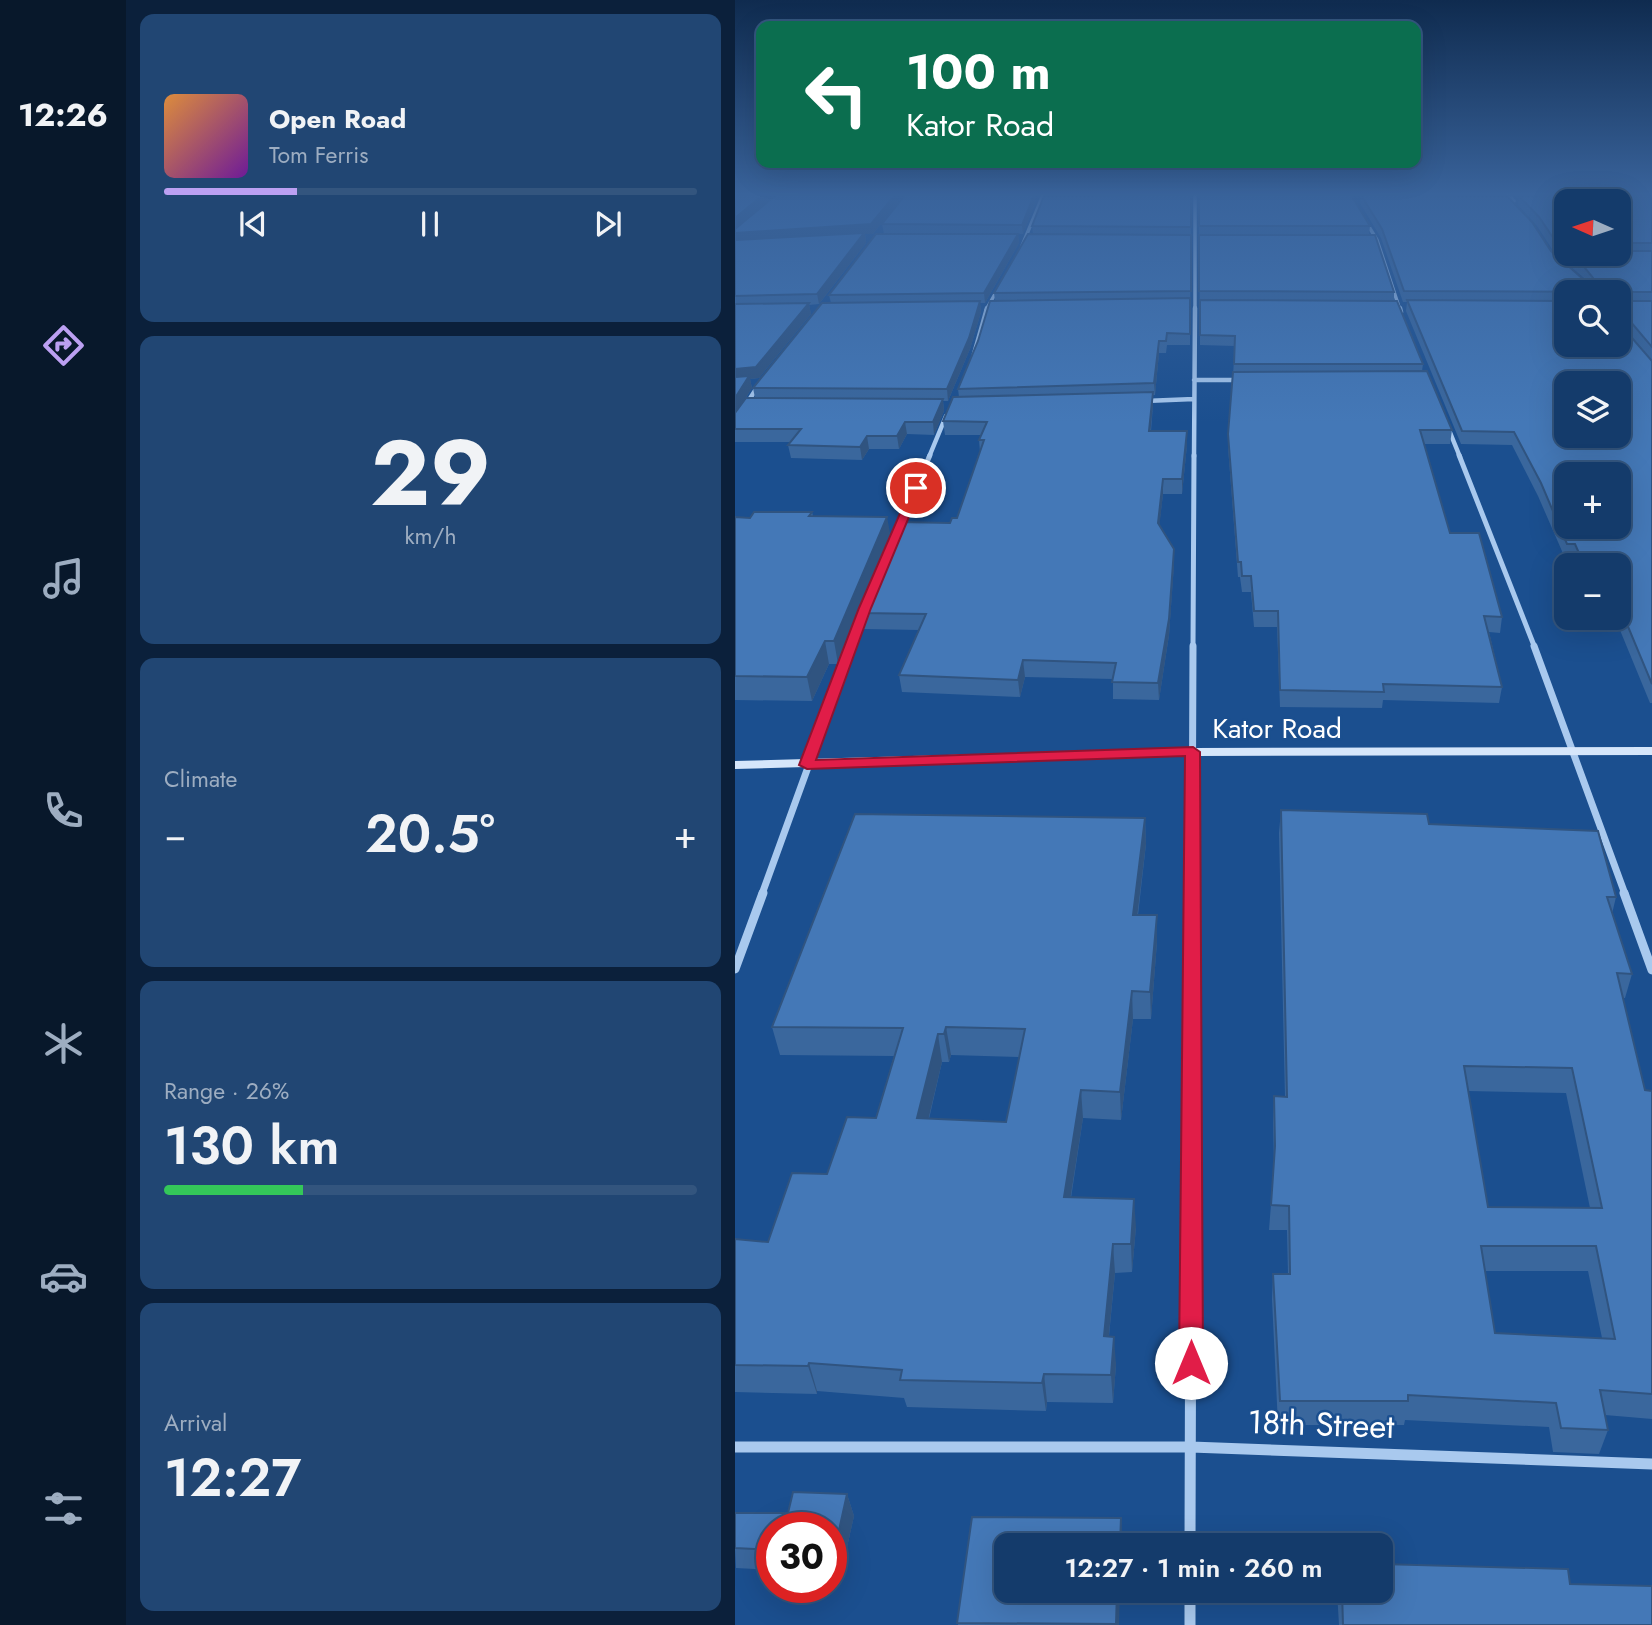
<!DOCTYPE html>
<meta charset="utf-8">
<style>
body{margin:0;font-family:Jost,sans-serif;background:#214673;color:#f1f3f6;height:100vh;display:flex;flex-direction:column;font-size:26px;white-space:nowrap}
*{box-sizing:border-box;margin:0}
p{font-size:23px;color:#9dadc1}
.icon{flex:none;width:38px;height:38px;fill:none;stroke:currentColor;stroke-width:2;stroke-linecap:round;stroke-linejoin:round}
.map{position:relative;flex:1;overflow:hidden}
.side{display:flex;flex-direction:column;gap:14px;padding:14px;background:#0b203b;width:609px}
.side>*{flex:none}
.top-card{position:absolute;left:21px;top:21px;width:665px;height:147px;border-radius:14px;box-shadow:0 7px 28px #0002,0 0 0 2px #33557e;background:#0b6e4f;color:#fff;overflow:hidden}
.needle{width:46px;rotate:273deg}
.tools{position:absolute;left:819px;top:189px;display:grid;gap:14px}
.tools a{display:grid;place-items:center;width:77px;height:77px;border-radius:14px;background:#143b6b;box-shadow:0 7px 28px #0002,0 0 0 2px #33557e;font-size:35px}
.speed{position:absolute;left:21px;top:1512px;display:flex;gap:14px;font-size:35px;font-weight:700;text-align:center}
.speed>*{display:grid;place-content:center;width:91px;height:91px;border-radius:50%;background:#143b6b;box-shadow:0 7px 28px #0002,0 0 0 2px #33557e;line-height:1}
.speed .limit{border:10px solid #d22;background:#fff;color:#111}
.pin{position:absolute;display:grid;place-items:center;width:60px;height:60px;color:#fff;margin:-30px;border:4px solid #fff;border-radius:50%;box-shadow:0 2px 7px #0007}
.me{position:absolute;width:77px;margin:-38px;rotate:0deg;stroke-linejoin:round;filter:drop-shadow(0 0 5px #0008)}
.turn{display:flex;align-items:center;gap:24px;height:147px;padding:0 35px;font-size:32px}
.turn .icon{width:91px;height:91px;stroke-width:2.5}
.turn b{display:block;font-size:49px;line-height:60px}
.big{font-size:52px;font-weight:600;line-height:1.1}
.side .widget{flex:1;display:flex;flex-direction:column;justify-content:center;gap:10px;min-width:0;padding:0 24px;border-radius:14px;background:#214673}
.side .dial{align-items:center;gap:0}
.dial b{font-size:91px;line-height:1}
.song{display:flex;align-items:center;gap:21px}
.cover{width:84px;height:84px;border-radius:10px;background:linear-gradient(135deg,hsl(30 70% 55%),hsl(280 70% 35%))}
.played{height:7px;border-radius:4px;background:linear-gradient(90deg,#bca0f2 25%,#33557e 25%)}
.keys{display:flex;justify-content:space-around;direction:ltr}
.heat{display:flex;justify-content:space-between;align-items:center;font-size:38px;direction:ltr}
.charge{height:10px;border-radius:5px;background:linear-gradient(90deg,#34c759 26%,#33557e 0)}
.trip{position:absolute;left:259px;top:1533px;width:399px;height:70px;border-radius:14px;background:#143b6b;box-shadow:0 7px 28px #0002,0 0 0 2px #33557e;font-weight:600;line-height:70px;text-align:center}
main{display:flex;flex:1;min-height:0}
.tab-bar{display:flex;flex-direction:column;width:126px;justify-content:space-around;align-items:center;background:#08182b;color:#9dadc1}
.tab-bar .icon{width:49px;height:49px}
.tab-bar .on{color:#bca0f2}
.tab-bar b{font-size:32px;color:#f1f3f6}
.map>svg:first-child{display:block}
</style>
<main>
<nav class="tab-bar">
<b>12:26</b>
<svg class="icon on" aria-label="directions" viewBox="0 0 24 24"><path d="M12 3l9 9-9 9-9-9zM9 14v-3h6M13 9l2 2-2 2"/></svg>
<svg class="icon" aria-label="music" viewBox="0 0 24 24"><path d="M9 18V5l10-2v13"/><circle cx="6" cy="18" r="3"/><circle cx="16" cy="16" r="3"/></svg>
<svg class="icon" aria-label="phone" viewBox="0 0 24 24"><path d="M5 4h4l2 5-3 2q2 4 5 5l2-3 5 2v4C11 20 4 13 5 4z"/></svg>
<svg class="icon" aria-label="climate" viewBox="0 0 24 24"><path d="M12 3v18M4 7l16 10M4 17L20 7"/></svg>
<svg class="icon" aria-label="car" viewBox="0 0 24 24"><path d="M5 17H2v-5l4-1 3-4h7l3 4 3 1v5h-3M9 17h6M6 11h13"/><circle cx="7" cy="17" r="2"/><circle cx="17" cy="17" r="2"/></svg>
<svg class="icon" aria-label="filters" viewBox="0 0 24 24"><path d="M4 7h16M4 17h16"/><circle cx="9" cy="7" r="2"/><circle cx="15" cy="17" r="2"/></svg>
</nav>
<section class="side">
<div class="widget">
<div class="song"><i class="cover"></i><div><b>Open Road</b><p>Tom Ferris</p></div></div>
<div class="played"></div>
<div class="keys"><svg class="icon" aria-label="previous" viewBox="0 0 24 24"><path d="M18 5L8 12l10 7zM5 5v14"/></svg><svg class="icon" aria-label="pause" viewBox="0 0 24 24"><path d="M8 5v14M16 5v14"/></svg><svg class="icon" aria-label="next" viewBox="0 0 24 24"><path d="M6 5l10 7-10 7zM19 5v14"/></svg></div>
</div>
<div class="widget dial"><b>29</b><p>km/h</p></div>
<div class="widget"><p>Climate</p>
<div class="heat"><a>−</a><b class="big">20.5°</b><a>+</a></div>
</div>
<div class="widget"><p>Range · 26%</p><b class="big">130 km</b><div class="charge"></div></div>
<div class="widget"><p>Arrival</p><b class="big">12:27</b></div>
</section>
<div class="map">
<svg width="917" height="1625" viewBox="0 0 917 1625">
<rect width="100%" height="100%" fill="#1b4f8f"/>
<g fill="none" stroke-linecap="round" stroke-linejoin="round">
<path stroke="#a9c9ee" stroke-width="3.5" d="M 773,195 L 779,201
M 631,222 L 642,240 L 665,310
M 287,246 L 308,195
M 251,310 L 264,287
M 460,310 L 460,195"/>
<path stroke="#a9c9ee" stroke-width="4.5" d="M 665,308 L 666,312
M 239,354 L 252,308
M 459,380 L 504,380
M 410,401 L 459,399
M 0,422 L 23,386
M 714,430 L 725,457
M 194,457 L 211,416
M 459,457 L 460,308"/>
<path stroke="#a9c9ee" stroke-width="5" d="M 724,455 L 800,648
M 163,531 L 195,455
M 116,648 L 130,609
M 458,648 L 459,455"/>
<path stroke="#a9c9ee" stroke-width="7" d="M 799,646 L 890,894
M 27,894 L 117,646
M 457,894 L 458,646"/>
<path stroke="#a9c9ee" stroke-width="9" d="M 889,893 L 917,970
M 0,969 L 28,893
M 456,1213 L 457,893"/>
<path stroke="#a9c9ee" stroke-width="11" d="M 0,1447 L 456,1447 L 917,1464
M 455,1545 L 456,1212
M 455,1591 L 455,1625"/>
<path fill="#d6e6fa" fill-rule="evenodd" d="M 917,747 L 917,755 L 458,756 L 0,769 L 0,761 L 458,748 Z"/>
</g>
<path fill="#3a679d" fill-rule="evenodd" d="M 0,195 L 39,195 L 0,229 L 41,195 L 168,195 L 138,234 L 130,234 L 131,243 L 84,304 L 74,305 L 76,314 L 24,378 L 15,379 L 17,388 L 7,404 L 20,398 L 18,388 L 96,303 L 94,295 L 283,234 L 284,243 L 250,303 L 245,303 L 246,312 L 235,349 L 213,401 L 208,401 L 209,411 L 199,435 L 172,434 L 164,449 L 134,449 L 127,460 L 56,458 L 53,445 L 56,442 L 0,442 Z
M 300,195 L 300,203 L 288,234 L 149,234 L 147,224 Z
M 456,195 L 455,345 L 432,345 L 431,353 L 424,353 L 420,395 L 418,395 L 418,405 L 416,431 L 452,431 L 452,445 L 447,494 L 428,494 L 424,526 L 439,564 L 434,635 L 424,700 L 378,699 L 378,679 L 290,677 L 285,697 L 167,692 L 164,675 L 184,630 L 129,629 L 127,613 L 215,523 L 222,518 L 245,452 L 244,440 L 246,435 L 210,435 L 208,421 L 224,397 L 223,389 L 260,301 L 259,293 L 298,234 L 297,226 Z
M 464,195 L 635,226 L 634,235 L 659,292 L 659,301 L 688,364 L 687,371 L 717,430 L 715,444 L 689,444 L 715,533 L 767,617 L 765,633 L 754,632 L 767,687 L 764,703 L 648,700 L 647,708 L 545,707 L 542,627 L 519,627 L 516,592 L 507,592 L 505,577 L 503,577 L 493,447 L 500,346 L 465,345 Z
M 626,195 L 917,195 L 917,703 L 915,703 L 880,618 L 884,618 L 884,565 L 840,565 L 838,559 L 830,558 L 803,496 L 777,445 L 726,444 L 671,311 L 672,302 L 668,302 L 646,238 L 625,203 ZM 784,196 L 783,205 L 802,226 L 819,252 L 829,252 L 828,260 L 849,278 L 854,284 L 816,251 L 772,197 ZM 831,201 L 884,201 L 884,254 L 831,254 ZM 831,292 L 884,292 L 884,345 L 831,345 ZM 886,326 L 888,326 L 916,360 Z
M 77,512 L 78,516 L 156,538 L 103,664 L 94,664 L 77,701 L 0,700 L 0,517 L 15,518 Z
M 546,810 L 694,824 L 881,897 L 877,914 L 897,974 L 890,998 L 888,998 L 910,1090 L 917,1091 L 917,1419 L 870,1415 L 873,1430 L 864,1454 L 818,1452 L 814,1427 L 670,1420 L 669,1425 L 543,1425 L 537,1299 L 538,1274 L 553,1274 L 552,1230 L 534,1230 L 539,1165 L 538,1121 L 539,1096 L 550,1097 L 544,833 ZM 733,1091 L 831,1093 L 855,1208 L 753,1207 ZM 750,1271 L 853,1271 L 867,1338 L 760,1333 Z
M 410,818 L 411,844 L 403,915 L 422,915 L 422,942 L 416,1019 L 398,1019 L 386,1120 L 348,1118 L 336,1198 L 401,1227 L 397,1272 L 380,1273 L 374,1336 L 381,1365 L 378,1403 L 312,1402 L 311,1411 L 172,1407 L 169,1398 L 82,1391 L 82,1394 L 0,1392 L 0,1239 L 33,1242 L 141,1118 L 159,1056 L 45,1055 L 37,1027 ZM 216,1055 L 284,1057 L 271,1122 L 194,1119 L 207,1062 L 214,1062 Z
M 112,1494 L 119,1516 L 106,1574 L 96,1574 L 96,1528 L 37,1528 L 37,1570 L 1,1568 L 0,1548 L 53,1513 Z
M 237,1517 L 384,1625 L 223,1625 Z
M 835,1584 L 917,1625 L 604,1625 L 602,1591 L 646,1591 Z"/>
<path fill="#305480" d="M 28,195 L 39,195 L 0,229 L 0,218 Z
M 160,195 L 168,195 L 138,234 L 130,234 L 131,243 L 84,304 L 82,294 L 0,242 L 0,233 Z
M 299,195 L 300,203 L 288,234 L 287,225 Z
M 283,234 L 284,243 L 250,303 L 249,293 Z
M 245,301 L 246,312 L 235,349 L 213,401 L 212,389 Z
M 74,303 L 76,314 L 24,378 L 15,379 L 17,388 L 0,415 L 0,369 Z
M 424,341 L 424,353 L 420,395 L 419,383 Z
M 418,392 L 418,405 L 414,444 L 414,431 Z
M 208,399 L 209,411 L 199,435 L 198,422 Z
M 170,422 L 172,434 L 164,449 L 162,436 Z
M 452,431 L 452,445 L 447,494 L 447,479 Z
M 132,436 L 134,449 L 127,460 L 125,447 Z
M 428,479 L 428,494 L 423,539 L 423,523 Z
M 152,517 L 156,538 L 103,664 L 99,641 Z
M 439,549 L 439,564 L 434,635 L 424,700 L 423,683 Z
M 90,641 L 94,664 L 77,701 L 72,677 Z
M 288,660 L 290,677 L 285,697 L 283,680 Z
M 410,818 L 411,844 L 399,942 L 398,915 Z
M 422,915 L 422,942 L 416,1019 L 415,992 Z
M 397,991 L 398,1019 L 386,1120 L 385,1092 Z
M 211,1027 L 216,1055 L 214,1062 L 209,1034 Z
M 203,1034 L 207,1062 L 187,1146 L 182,1118 Z
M 346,1090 L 348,1118 L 331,1226 L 329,1197 Z
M 399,1199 L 401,1227 L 397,1272 L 396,1244 Z
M 378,1244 L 380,1273 L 371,1364 L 369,1336 Z
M 379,1337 L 381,1365 L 378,1403 L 376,1375 Z
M 74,1363 L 82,1391 L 82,1394 L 73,1366 Z
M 309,1374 L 312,1402 L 311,1411 L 307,1383 Z
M 112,1494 L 119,1516 L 106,1574 L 99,1553 Z
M 386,1518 L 388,1545 L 385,1545 Z
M 382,1591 L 385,1591 L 384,1625 L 381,1625 Z"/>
<path fill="#4478b7" stroke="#305480" stroke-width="2" fill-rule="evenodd" d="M 0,195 L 28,195 L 0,218 Z
M 41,195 L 160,195 L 136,224 L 0,233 L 0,229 Z
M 170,195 L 299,195 L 287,225 L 147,224 Z
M 456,195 L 456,227 L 297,226 L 309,196 Z
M 464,195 L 616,195 L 635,226 L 464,226 Z
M 626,195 L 772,196 L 797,222 L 816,251 L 856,286 L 859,284 L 859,279 L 850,268 L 833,254 L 884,254 L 884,251 L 917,251 L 917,292 L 885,292 L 884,294 L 884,292 L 669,291 L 647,229 Z
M 824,195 L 917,195 L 917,243 L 884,243 L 884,201 L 831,201 L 831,242 L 821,242 L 804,217 L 784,196 Z
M 129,233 L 82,294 L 0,296 L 0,240 Z
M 141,234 L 283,234 L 249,293 L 94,295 Z
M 293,234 L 456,235 L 456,291 L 259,293 Z
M 464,235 L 640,235 L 659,292 L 464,291 Z
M 455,298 L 455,334 L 432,333 L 431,341 L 424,341 L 419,383 L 223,389 L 243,341 L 255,301 Z
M 884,299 L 886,301 L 917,301 L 917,347 L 890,315 L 884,315 Z
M 465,300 L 662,301 L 688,364 L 499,364 L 500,336 L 465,335 Z
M 672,300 L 831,301 L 831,345 L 884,345 L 884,323 L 917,361 L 917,684 L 884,605 L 884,565 L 854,565 L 852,560 L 847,560 L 840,544 L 832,544 L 806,483 L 779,432 L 727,431 ZM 831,383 L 884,383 L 884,436 L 831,436 ZM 831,474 L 884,474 L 884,527 L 831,527 Z
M 245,301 L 234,338 L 212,389 L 18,388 L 87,303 Z
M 74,303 L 21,367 L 0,369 L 0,304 Z
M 692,371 L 717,430 L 685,430 L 715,533 L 744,533 L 767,617 L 749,616 L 767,687 L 648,684 L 649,692 L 545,690 L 543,611 L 519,611 L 516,576 L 507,576 L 506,562 L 503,562 L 493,434 L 498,372 Z
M 14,376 L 0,398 L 0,377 Z
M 418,392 L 414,431 L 452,431 L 447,479 L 428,479 L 423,523 L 439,549 L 434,619 L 423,683 L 377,682 L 381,663 L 288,660 L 283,680 L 164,675 L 191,614 L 127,613 L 165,522 L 215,523 L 217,518 L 222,518 L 249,440 L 244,440 L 252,422 L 208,421 L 218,397 Z
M 11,398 L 208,399 L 198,422 L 170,422 L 162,436 L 132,436 L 125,447 L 53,445 L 66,429 L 0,429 L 0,413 Z
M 19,512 L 77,512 L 74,516 L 152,517 L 99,641 L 90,641 L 72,677 L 0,676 L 0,517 L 15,518 Z
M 546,810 L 692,814 L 694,824 L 863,831 L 881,897 L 872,897 L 897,974 L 882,973 L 910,1090 L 917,1091 L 917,1394 L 865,1390 L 873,1430 L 826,1428 L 821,1403 L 673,1395 L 673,1401 L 545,1401 L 538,1274 L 555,1274 L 554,1206 L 536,1205 L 540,1146 L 539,1096 L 552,1097 ZM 729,1066 L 837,1068 L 867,1208 L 753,1207 ZM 746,1246 L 861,1246 L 880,1339 L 760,1333 Z
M 120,814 L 410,818 L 398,915 L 422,915 L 415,992 L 397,991 L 385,1092 L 346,1090 L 329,1197 L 399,1199 L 396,1244 L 378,1244 L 369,1336 L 379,1337 L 376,1375 L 309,1374 L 307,1383 L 165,1380 L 167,1370 L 74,1363 L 73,1366 L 0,1365 L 0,1239 L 33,1242 L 57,1173 L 92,1174 L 112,1117 L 141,1118 L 168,1028 L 37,1027 ZM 211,1027 L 290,1029 L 271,1122 L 182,1118 L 203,1034 L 209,1034 Z
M 58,1492 L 112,1494 L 99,1553 L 96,1553 L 96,1528 L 37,1528 L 37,1550 L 0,1548 L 0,1513 L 53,1513 Z
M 237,1517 L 386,1518 L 385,1545 L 271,1545 L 271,1591 L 382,1591 L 381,1624 L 222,1623 Z
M 646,1564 L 833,1569 L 835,1584 L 917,1586 L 917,1625 L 608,1625 L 607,1591 L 646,1591 Z"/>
<linearGradient id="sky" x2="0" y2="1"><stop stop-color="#0f2b4f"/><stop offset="0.46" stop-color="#39639b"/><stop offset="1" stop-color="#39639b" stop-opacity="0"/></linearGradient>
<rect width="917" height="422" fill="url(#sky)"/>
<path fill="#e11d48" stroke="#92132f" stroke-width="2" d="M 181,484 L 186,488 L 136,608 L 81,760 L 458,747 L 465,752 L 468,1363 L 465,1372 L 456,1375 L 447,1372 L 444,1363 L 450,756 L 72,769 L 64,765 L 124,608 L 176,488 Z"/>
<g text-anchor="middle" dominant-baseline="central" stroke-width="5" stroke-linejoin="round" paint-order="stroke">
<g font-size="28" fill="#fff" stroke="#1b4f8f">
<text x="542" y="728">Kator Road</text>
</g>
<g font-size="33" fill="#fff" stroke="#1b4f8f">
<text transform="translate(586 1424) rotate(2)">18th Street</text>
</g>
</g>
</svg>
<div class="tools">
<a><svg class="needle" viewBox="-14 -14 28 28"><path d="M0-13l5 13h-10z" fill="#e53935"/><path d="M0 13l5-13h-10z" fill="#9dadc1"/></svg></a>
<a><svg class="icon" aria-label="search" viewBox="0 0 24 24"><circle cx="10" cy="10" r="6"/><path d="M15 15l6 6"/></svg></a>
<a><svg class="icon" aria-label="layers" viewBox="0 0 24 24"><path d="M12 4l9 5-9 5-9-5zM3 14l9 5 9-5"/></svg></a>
<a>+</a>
<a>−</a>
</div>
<div class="speed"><div class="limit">30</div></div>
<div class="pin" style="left:181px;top:488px;background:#d93025"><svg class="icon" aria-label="arrive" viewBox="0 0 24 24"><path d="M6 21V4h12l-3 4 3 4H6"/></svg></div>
<svg class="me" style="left:456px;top:1363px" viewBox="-20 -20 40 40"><circle r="19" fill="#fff"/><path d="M0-13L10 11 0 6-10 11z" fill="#e11d48"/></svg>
<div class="trip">12:27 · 1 min · 260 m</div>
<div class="top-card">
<div class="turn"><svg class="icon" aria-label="left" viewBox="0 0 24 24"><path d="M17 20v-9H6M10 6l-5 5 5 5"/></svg><div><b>100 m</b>Kator Road</div></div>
</div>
</div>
</main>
